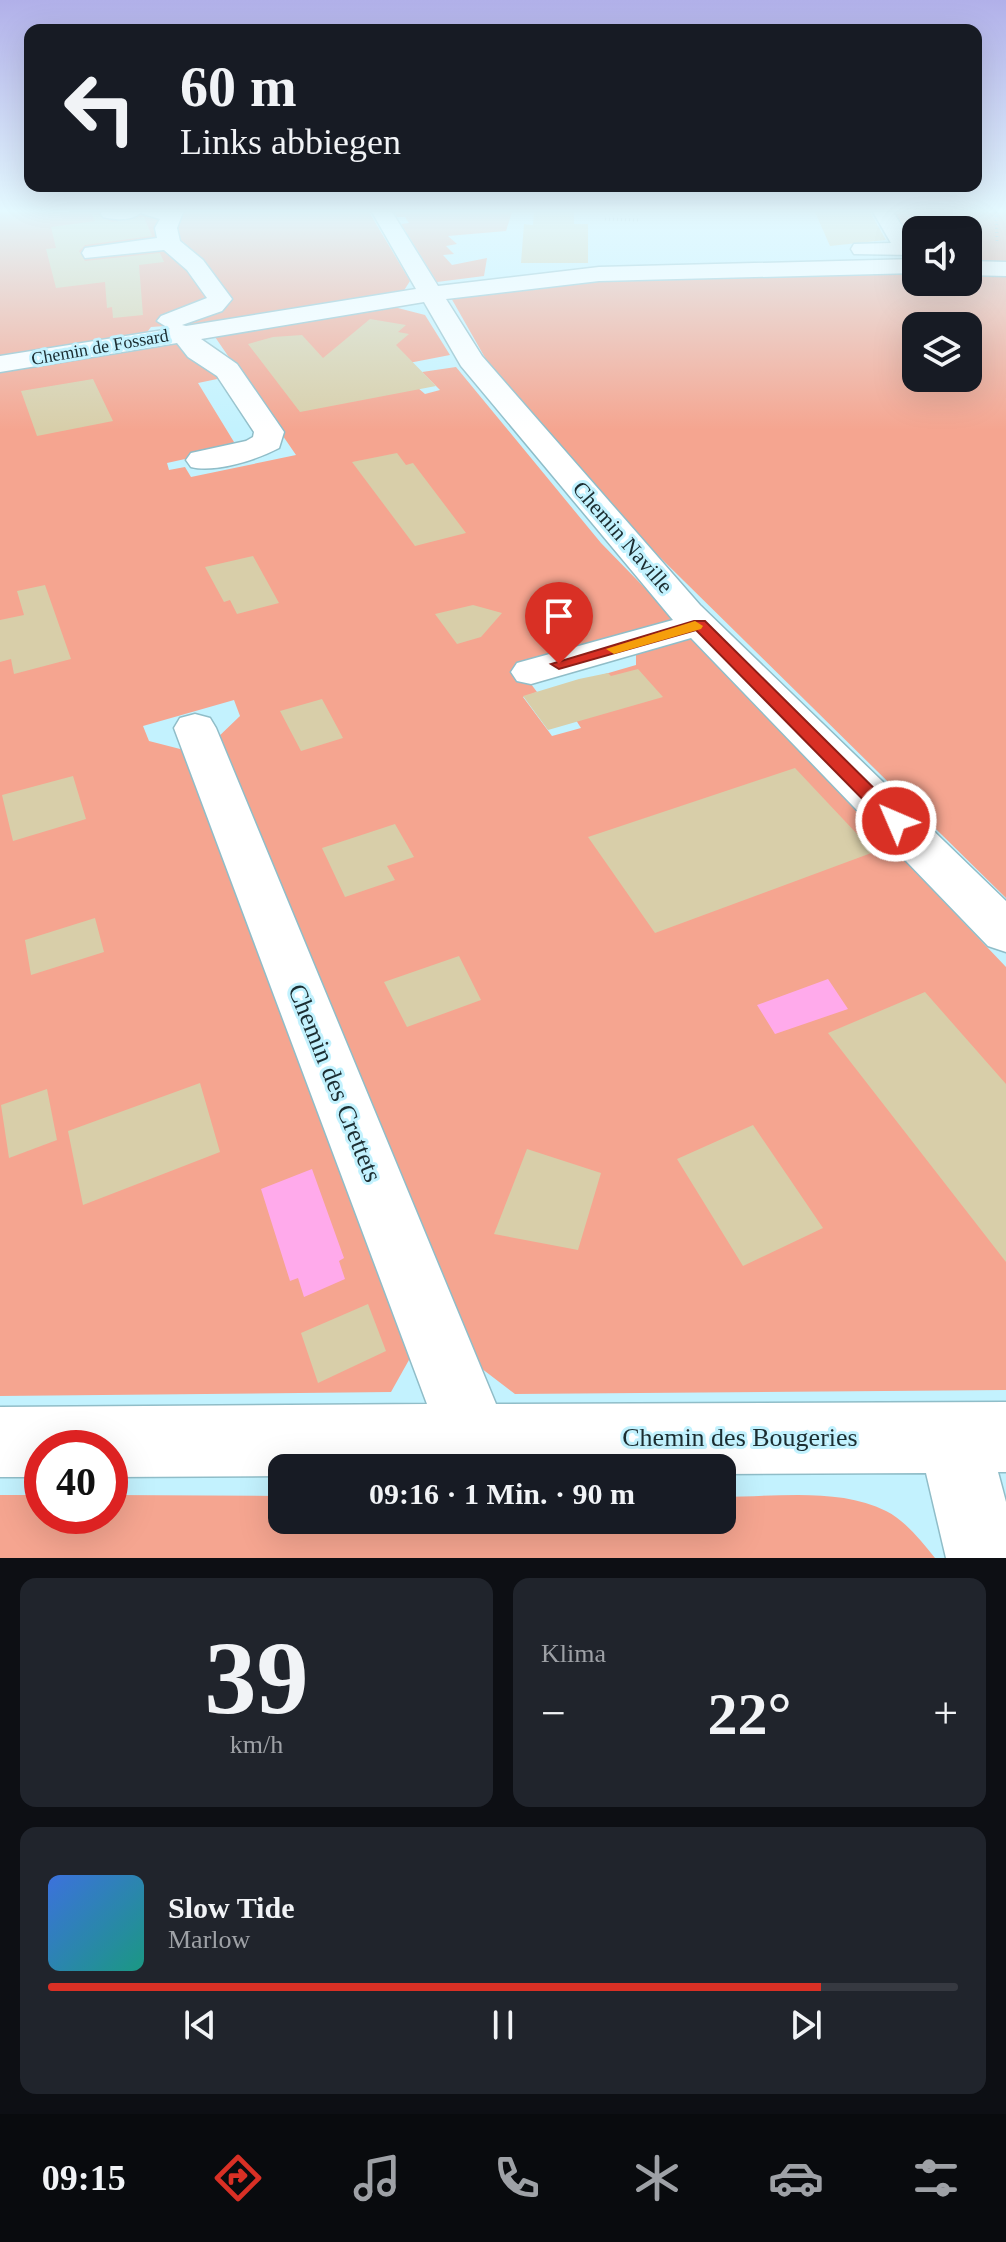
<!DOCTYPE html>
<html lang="de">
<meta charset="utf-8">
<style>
body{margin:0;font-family:"Times New Roman",serif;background:#20242c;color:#f1f3f6;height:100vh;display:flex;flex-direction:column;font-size:30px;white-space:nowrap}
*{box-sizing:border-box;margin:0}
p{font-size:26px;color:#9ea1a6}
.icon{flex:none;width:44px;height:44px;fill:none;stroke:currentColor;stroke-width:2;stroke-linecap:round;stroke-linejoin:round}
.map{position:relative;height:1558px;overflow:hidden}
.drawer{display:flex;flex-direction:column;gap:20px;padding:20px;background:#0d0f14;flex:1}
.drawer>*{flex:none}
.hud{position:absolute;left:24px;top:24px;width:958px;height:168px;border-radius:16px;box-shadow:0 8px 32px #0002;background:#171b24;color:#f1f3f6;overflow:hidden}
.fabs{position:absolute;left:902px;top:216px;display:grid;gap:16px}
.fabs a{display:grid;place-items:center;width:80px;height:80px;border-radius:16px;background:#171b24;box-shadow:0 8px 32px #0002;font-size:40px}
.speed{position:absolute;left:24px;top:1430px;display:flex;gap:16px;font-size:40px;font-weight:700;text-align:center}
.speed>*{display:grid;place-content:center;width:104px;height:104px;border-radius:50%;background:#171b24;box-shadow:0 8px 32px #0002;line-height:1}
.speed .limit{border:12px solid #d22;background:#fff;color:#111}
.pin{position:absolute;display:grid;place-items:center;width:68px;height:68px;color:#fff;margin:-82px -34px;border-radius:50% 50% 50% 0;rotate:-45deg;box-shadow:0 0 8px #0007}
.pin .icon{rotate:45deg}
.me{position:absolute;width:88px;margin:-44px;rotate:315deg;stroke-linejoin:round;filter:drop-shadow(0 0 6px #0008)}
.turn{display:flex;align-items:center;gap:28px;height:168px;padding:0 24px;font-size:36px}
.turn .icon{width:104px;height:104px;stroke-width:2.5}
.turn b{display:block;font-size:56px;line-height:68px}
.big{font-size:60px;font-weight:700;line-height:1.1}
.drawer .card{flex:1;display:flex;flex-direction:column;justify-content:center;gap:12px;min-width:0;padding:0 28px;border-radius:16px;background:#20242c}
.drawer .dial{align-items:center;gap:0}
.dial b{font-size:104px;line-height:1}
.song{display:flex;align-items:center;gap:24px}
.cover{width:96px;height:96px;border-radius:12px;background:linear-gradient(135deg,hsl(220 70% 55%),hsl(170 70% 35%))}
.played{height:8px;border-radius:4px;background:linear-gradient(90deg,#d93025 85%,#363941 85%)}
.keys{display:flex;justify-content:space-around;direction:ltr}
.heat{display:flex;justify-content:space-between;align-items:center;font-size:44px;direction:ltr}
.drawer .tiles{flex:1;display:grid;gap:20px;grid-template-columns:1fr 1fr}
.card:last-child{grid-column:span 2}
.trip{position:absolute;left:268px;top:1454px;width:468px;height:80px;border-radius:16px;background:#171b24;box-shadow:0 8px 32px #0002;font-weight:700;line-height:80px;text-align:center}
.tabs{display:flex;height:128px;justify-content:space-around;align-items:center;background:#090b0e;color:#9ea1a6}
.tabs .icon{width:56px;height:56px}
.tabs .on{color:#d93025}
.tabs b{font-size:36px;color:#f1f3f6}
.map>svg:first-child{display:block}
</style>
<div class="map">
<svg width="1006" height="1558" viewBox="0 0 1006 1558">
<rect width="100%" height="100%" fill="#c3f2fe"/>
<path fill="#f5a590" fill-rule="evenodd" d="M 0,212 L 369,212 L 410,281 L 403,292 L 168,331 L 165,326 L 151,327 L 145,335 L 0,358 Z
M 394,212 L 512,212 L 506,231 L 448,236 L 457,244 L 446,246 L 454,254 L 443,255 L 452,265 L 487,258 L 484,276 L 437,282 L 401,224 L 409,223 L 405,217 L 397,217 Z
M 890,212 L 1006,212 L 1006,266 L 968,265 L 968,230 L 916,230 L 916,245 L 910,245 Z
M 916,269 L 916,282 L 968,282 L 968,270 L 1006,271 L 1006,898 L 621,519 L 488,363 L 450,296 L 537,283 ZM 916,326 L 968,326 L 968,378 L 916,378 Z
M 394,307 L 425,315 L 450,355 L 321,380 L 418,388 L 425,394 L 440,390 L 422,372 L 456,367 L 601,543 L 679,623 L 519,668 L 537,692 L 523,697 L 552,736 L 581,728 L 574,717 L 581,681 L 636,665 L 636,650 L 679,637 L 695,640 L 1006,967 L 1006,1390 L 515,1394 L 477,1365 L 215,740 L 240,716 L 234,700 L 143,726 L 149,741 L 184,750 L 414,1351 L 391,1392 L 0,1396 L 0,371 L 180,342 L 222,378 L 198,383 L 234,442 L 230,449 L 167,463 L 169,470 L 185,467 L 191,477 L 296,455 L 213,334 Z
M 0,1495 L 42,1495 L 42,1516 L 110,1516 L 110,1495 L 282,1496 L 282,1520 L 722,1520 L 722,1497 C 775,1497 838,1487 886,1511 C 906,1521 921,1541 935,1558 L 0,1558 Z"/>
<path fill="#ffaaeb" d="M 828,979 L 848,1009 L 775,1034 L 757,1005 Z
M 312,1169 L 344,1258 L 339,1261 L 345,1279 L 304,1297 L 298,1278 L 290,1281 L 261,1189 Z"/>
<path fill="#d8cea9" d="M 91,212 L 112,222 L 144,217 L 152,236 L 85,245 L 79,251 L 85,261 L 160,253 L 164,262 L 139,265 L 143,315 L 113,318 L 112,307 L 107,308 L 105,282 L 56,288 L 46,249 L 56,248 L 51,227 L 95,221 Z
M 534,212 L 574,212 L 574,224 L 588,224 L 588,263 L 521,263 L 524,224 L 533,225 Z
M 815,212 L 870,212 L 886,240 L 830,246 Z
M 370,319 L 406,325 L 398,332 L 409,334 L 396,345 L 436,386 L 300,412 L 248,344 L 273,337 L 302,335 L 323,358 Z
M 93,379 L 113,421 L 37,436 L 21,391 Z
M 397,453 L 406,465 L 413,463 L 466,533 L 415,546 L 352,462 Z
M 253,556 L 279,603 L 237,614 L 230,600 L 224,602 L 205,567 Z
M 45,585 L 71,659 L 14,674 L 11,659 L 0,662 L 0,620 L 24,615 L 17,591 Z
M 473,605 L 502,613 L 481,637 L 457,644 L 435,614 Z
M 638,669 L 663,697 L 548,730 L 523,696 L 579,679 L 608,673 L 611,676 Z
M 322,699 L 343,738 L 301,751 L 280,711 Z
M 795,768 L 874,852 L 655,933 L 588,837 Z
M 73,776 L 86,819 L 13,841 L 2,795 Z
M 395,824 L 414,857 L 387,866 L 395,880 L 345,897 L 322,848 Z
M 95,918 L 104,952 L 31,975 L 25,940 Z
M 459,956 L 481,1000 L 407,1027 L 384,982 Z
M 925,992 L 1006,1084 L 1006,1262 L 828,1033 Z
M 200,1083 L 220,1152 L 83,1205 L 68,1131 Z
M 47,1089 L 57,1140 L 9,1158 L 1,1105 Z
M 753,1125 L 823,1228 L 743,1266 L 677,1159 Z
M 527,1149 L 601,1173 L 578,1250 L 494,1234 Z
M 368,1304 L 386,1351 L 318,1383 L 301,1333 Z"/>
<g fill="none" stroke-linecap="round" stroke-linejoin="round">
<defs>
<path id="minor" d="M 100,212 L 183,212 L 177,228 L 180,241 L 203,260 L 232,299 L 222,311 L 182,325 L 186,326 L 416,289 L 372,212 L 392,212 L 438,286 L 599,267 L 916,259 L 916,273 L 599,281 L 446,299 L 482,356 L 700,605 L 1006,901 L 1006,952 L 988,946 L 691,638 L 531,684 L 517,681 L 511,672 L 517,663 L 673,620 L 461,366 L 424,302 L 201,339 L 237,364 L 284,432 L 279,448 C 256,460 215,473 191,467 L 186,460 L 191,453 L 246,441 L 253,437 L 254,432 L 217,376 L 188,357 L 177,343 L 0,372 L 0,356 L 170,329 L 157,321 L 161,316 L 207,298 L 187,270 L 164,250 L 85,258 L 82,253 L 85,248 L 157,238 L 155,228 L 160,219 L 140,213 C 132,221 114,220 103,217 Z
M 873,212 L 893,212 L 916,248 L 914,255 L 854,254 L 851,249 L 854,244 L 891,243 Z
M 968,261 L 1006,262 L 1006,276 L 968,275 Z
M 195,714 L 210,718 L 216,728 L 496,1404 L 1006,1402 L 1006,1472 L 998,1472 L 1006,1502 L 1006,1558 L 946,1558 L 926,1473 L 722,1474 L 722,1468 L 282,1468 L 282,1476 L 110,1477 L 110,1448 L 42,1448 L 42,1477 L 0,1477 L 0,1407 L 427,1404 L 174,728 L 180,718 Z"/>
</defs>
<use href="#minor" stroke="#90bdc8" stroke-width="3"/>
<path stroke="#8cb2bb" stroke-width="3" stroke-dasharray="1 3" stroke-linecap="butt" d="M 996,212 L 997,242
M 605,219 L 638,220"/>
<use href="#minor" fill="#fff" fill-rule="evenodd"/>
</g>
<linearGradient id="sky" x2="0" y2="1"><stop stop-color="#b1b0e9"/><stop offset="0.49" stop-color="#e4f9ff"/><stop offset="1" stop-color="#e4f9ff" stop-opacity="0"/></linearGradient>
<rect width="1006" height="430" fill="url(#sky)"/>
<path fill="#d93025" stroke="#8d1f18" stroke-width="2" d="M 694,621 L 705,621 L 902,816 L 902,826 L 889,826 L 696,630 L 559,669 L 551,664 Z"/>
<path fill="#f59e0b" d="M 695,621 L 703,626 L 701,629 L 614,654 L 606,649 Z"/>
<g text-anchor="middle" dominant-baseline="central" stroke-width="6" stroke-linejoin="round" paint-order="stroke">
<g font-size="18" fill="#1b2d31" stroke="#c3f2fe">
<text transform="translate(100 347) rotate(-10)">Chemin de Fossard</text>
</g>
<g font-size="22" fill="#1b2d31" stroke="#c3f2fe">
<text transform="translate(623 537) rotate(49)">Chemin Naville</text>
</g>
<g font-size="26" fill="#1b2d31" stroke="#c3f2fe">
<text transform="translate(335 1083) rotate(68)">Chemin des Crettets</text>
<text x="740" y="1437">Chemin des Bougeries</text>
</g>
</g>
</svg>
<div class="fabs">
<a><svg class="icon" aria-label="sound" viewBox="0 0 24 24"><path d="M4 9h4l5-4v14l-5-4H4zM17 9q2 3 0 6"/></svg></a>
<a><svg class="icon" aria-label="layers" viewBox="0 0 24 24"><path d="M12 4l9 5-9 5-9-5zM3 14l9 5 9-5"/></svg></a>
</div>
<div class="speed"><div class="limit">40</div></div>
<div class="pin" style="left:559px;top:664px;background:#d93025"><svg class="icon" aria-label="arrive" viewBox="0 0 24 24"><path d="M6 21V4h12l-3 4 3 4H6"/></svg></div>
<svg class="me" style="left:896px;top:821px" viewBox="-20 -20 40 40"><circle r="17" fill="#d93025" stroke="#fff" stroke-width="3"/><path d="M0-11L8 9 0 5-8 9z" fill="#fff"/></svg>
<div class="trip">09:16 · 1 Min. · 90 m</div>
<div class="hud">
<div class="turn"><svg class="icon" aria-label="left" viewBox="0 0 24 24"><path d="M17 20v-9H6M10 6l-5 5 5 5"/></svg><div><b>60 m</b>Links abbiegen</div></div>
</div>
</div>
<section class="drawer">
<div class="tiles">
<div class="card dial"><b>39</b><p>km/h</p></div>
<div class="card"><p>Klima</p>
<div class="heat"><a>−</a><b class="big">22°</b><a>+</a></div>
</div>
<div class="card">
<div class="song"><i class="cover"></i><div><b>Slow Tide</b><p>Marlow</p></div></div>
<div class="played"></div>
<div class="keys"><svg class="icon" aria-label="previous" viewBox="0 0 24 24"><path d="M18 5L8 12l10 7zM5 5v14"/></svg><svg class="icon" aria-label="pause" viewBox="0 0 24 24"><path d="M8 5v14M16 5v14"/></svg><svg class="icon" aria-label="next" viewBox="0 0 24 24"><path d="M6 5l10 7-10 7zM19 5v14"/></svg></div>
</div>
</div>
</section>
<nav class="tabs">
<b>09:15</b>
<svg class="icon on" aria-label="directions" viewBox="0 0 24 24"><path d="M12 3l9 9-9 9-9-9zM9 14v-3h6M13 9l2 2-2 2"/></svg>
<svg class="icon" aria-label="music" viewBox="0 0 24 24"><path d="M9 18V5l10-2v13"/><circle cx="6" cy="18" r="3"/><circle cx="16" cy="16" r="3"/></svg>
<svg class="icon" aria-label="phone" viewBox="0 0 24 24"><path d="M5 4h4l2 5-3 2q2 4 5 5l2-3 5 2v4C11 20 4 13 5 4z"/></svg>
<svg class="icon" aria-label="climate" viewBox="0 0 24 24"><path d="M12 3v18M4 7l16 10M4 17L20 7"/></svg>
<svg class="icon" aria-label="car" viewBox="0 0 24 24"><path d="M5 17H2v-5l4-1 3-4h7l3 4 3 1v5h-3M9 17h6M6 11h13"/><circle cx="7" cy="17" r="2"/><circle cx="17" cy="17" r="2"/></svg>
<svg class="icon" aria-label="filters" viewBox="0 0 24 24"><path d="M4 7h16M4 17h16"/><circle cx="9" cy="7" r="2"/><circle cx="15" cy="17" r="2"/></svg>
</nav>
